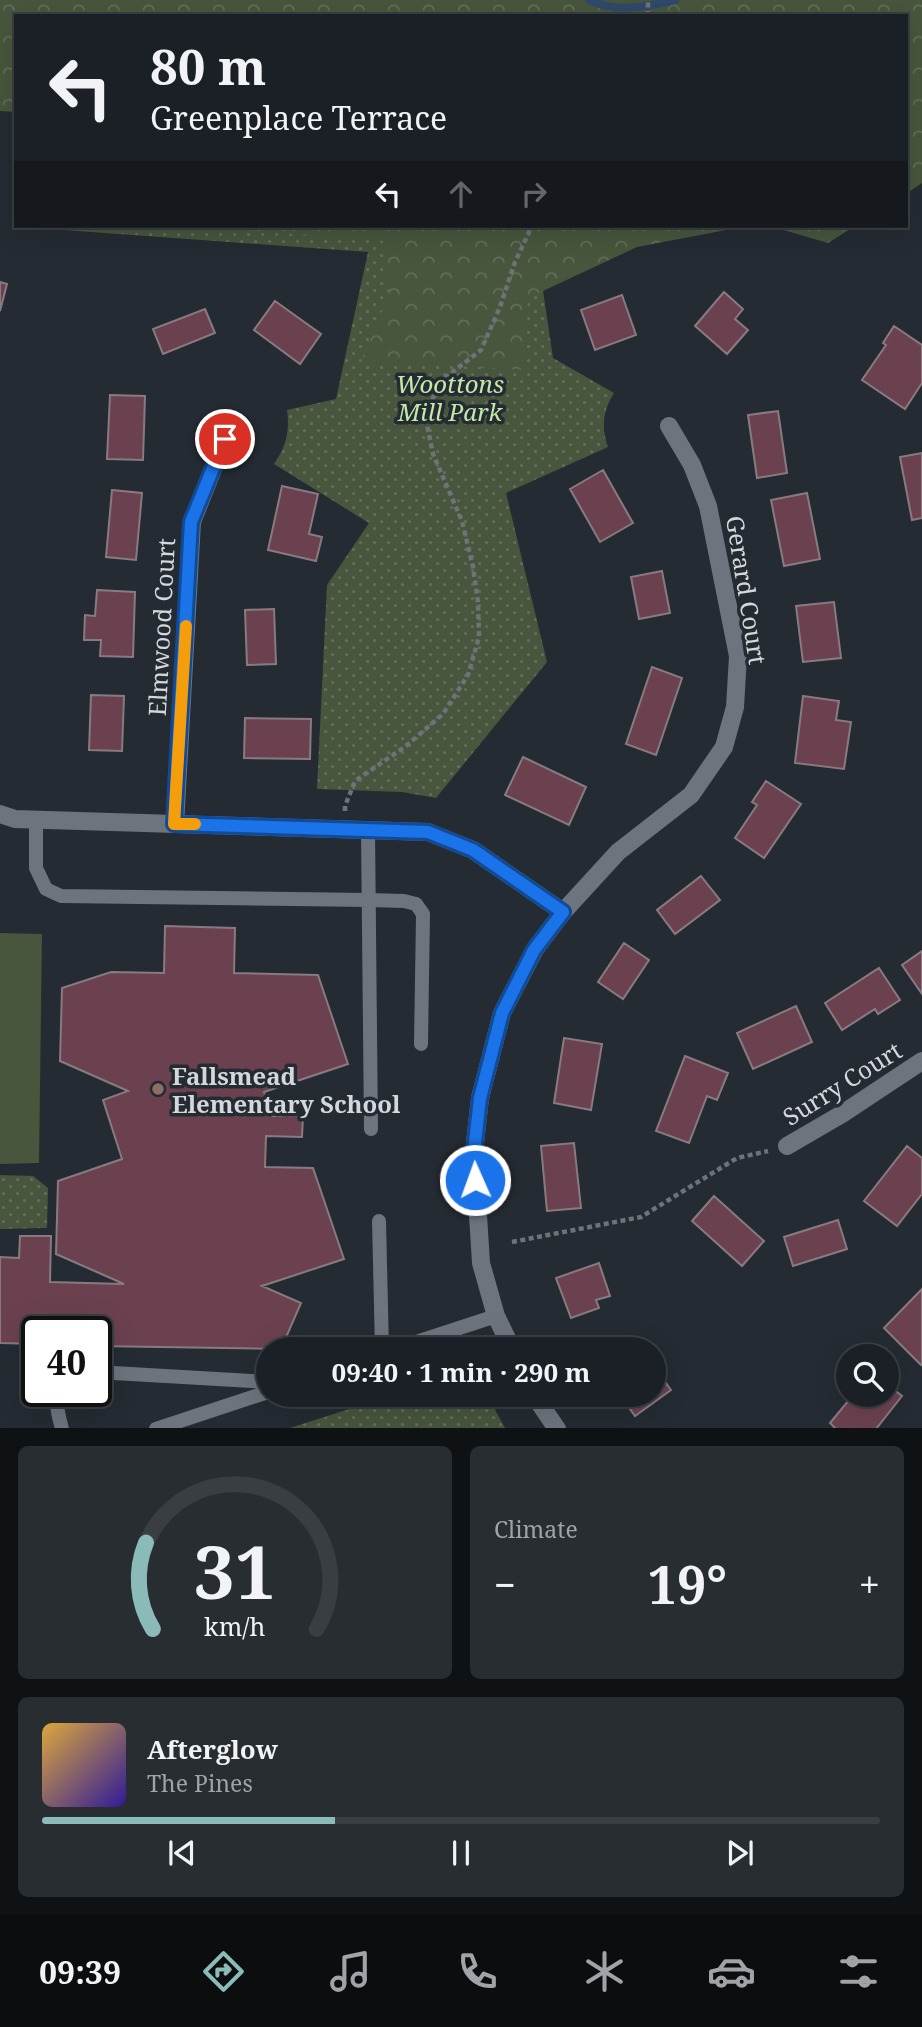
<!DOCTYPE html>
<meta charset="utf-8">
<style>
body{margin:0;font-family:"Noto Serif",serif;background:#282d32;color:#f1f3f6;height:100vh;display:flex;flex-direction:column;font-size:26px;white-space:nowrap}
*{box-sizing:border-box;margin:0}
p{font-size:23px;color:#a0a3a7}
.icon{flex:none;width:38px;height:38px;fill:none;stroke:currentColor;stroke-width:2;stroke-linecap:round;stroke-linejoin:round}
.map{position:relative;height:1428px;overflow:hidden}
.details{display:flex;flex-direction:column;gap:18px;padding:18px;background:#0f1215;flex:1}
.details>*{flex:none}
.guide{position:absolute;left:14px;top:14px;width:894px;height:214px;border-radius:0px;box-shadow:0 7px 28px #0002,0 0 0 2px #393e43;background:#1b2026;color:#f1f3f6;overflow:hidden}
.buttons{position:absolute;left:836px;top:1344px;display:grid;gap:14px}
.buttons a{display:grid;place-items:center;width:63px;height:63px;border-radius:50%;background:#1b2026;box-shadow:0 7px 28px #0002,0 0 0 2px #393e43;font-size:35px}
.speed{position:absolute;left:21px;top:1316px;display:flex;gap:14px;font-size:35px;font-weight:700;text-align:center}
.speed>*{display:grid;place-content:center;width:91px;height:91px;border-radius:50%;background:#1b2026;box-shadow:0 7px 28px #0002,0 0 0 2px #393e43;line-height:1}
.speed .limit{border:4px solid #111;border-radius:10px;background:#fff;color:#111}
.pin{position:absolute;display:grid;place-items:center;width:60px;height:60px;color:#fff;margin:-30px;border:4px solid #fff;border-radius:50%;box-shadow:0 2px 7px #0007}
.me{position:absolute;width:77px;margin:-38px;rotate:358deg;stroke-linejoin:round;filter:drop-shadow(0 0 5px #0008)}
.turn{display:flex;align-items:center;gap:24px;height:147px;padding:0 21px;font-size:32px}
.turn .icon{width:91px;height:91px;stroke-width:2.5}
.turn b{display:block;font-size:49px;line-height:60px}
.lanes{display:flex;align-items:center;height:66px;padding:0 21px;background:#0003;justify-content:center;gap:35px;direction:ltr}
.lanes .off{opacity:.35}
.big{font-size:52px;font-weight:700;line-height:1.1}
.details .widget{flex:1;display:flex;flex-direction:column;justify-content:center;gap:10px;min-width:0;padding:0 24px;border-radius:10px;background:#282d32}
.details .dial{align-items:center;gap:0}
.dial svg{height:182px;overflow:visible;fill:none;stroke:#393e43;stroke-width:7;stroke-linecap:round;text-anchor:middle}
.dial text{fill:#f1f3f6;stroke:none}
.song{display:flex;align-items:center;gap:21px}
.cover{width:84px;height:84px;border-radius:10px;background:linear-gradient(135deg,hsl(40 70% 55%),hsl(250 70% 35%))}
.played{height:7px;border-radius:4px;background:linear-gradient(90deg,#8bbbb9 35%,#393e43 35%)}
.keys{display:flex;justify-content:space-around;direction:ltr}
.heat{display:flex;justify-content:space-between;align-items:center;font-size:38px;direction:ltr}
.details .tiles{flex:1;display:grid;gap:18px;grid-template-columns:1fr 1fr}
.widget:last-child{grid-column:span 2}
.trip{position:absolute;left:256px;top:1337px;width:410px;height:70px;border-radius:35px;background:#1b2026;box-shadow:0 7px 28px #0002,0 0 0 2px #393e43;font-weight:700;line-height:70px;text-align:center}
.tabs{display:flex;height:112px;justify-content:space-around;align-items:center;background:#0b0d0f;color:#a0a3a7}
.tabs .icon{width:49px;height:49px}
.tabs .current{color:#8bbbb9}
.tabs b{font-size:32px;color:#f1f3f6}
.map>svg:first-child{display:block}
</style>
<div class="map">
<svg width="922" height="1429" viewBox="0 0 922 1429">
<defs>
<pattern id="green-dots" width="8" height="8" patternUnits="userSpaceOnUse" patternTransform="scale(1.75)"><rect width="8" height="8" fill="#48563d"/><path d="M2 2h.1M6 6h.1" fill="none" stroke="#626e59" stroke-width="1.8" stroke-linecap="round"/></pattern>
<pattern id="forest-crowns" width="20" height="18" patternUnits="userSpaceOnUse" patternTransform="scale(1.75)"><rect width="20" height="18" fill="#48563d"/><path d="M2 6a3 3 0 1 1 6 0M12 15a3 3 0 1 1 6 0" fill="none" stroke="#626e59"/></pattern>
</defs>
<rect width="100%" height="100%" fill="#242b32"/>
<path fill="url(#green-dots)" d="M 65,226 L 619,226 L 538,257 L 553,358 L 614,393 C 603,410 601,428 608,447 L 506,493 L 547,662 L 436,798 L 402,792 L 317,789 L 327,585 L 369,523 L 274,464 C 286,447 290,431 287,410 L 336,399 L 368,252 L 64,230 Z
M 0,1175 L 33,1176 L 48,1188 L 47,1228 L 0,1229 Z
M 393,1395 L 487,1395 L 505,1428 L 290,1428 Z"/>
<path fill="url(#forest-crowns)" d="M 0,0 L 922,0 L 922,183 L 907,193 L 906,16 L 16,16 L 16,112 L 0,111 Z
M 192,226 L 747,226 L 637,247 L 528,298 L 525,370 L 361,361 L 389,295 L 383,241 Z
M 770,226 L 855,226 L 828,243 Z"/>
<path fill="#48563d" d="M 0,933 L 42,934 L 39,1163 L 0,1164 Z"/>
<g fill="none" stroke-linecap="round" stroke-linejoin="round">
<path stroke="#2e4a69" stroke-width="8" d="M 589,0 C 615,13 647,7 675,0"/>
</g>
<path fill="#6b4150" stroke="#877b7f" stroke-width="2" d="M 0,282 L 7,284 L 0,311 Z
M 724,292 L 743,309 L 735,319 L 748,330 L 727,354 L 695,326 Z
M 622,295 L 636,335 L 595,350 L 581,310 Z
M 275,301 L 321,334 L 300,364 L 254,330 Z
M 205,309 L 215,333 L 163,354 L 153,329 Z
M 894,326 L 922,345 L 922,383 L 905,409 L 862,380 L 886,345 L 883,343 Z
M 110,395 L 145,396 L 143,460 L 107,459 Z
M 778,411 L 787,473 L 757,478 L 748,415 Z
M 922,453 L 922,518 L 912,520 L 900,457 Z
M 603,470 L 633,523 L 600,542 L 570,489 Z
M 282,486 L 318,494 L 309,534 L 322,537 L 316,561 L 268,550 Z
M 112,490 L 142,493 L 136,560 L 106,557 Z
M 807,493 L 820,559 L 784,566 L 771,500 Z
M 662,571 L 670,613 L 639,619 L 631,577 Z
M 97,590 L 135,592 L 133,657 L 100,656 L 101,640 L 84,640 L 85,615 L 95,616 Z
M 834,602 L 841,658 L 803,662 L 796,606 Z
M 274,609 L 276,664 L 247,665 L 245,610 Z
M 652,667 L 682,678 L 656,755 L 626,744 Z
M 91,695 L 124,696 L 122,751 L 89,750 Z
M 803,696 L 839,701 L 836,720 L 851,722 L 844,769 L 795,763 Z
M 245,718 L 311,719 L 310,759 L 244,758 Z
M 523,757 L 586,787 L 569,825 L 505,795 Z
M 766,781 L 801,804 L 764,858 L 735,838 L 757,805 L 752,802 Z
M 701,876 L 720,900 L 675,934 L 657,910 Z
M 165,926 L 235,928 L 234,973 L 318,975 L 348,1064 L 264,1092 L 272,1116 L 303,1116 L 302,1137 L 266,1136 L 265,1167 L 313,1168 L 344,1259 L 262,1286 L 301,1303 L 281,1349 L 96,1346 L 96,1332 L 37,1332 L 37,1344 L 0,1343 L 0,1257 L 19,1258 L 20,1236 L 51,1236 L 50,1282 L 124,1284 L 56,1254 L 58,1181 L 122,1159 L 103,1100 L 128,1091 L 60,1061 L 62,988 L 111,972 L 164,973 Z
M 624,943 L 649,960 L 623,999 L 598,982 Z
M 922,951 L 922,994 L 902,965 Z
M 879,968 L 900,1000 L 878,1014 L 875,1009 L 842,1030 L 825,1003 Z
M 796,1006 L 812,1042 L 753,1069 L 737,1033 Z
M 564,1038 L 602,1044 L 591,1110 L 554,1103 Z
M 685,1056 L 728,1073 L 717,1100 L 707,1096 L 689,1143 L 656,1131 Z
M 574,1143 L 581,1208 L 547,1211 L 541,1146 Z
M 907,1146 L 922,1158 L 922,1194 L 897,1226 L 864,1201 Z
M 714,1196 L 764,1241 L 742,1266 L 692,1221 Z
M 838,1220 L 847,1249 L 793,1266 L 784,1237 Z
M 599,1263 L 610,1296 L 596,1300 L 599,1308 L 571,1318 L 556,1278 Z
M 922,1289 L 922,1364 L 921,1365 L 884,1328 Z
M 653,1365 L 671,1390 L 635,1416 L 620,1395 L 653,1395 Z
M 887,1384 L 902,1396 L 876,1429 L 836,1429 L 830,1423 L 853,1395 L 887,1395 Z"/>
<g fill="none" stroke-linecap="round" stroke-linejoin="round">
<path stroke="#6d7379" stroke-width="4.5" stroke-dasharray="5 3.5" stroke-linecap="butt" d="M 648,16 L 648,0
M 345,811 L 345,806 L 355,781 L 406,746 L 443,714 L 468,675 L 479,637 L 478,602 L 473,567 L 462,521 L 433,454 L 425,415 L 441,381 L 481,350 L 500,307 L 515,262 L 532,226
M 512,1242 L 641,1217 L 737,1158 L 768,1151"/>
<path stroke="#6d747d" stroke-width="14" d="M 36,819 L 36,868 L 46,889 L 61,896 L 369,900 L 404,901 L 416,904 L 423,914 L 421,1044
M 368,830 L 371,1129
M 379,1221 L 382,1349
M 395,1349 L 496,1316
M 96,1372 L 268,1382
M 60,1391 C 54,1403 59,1416 62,1429
M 156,1429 L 268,1392"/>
<path stroke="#6d747d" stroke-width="18" d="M 175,824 L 192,522 L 225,439
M 563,912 L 618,852 L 691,795 L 724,747 L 735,707 L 738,656 L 708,506 L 692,465 L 669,426
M 787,1146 L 842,1114 L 922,1061"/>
<path stroke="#6d747d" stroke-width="18" d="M 0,814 L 15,819 L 428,832 L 473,850 L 563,912 L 535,949 L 502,1013 L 480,1098 L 474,1152 L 481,1263 L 496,1316 L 512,1349
M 534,1395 L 557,1429"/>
</g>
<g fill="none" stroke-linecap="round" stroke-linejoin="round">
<defs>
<path id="route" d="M 225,439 L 191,522 L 174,824 L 428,832 L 473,850 L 563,912 L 534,950 L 502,1013 L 480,1098 L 474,1152 L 475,1180"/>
</defs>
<use href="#route" stroke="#114b97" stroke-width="18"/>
<use href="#route" stroke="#1a73e8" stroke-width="12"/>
<path stroke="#f59e0b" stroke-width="12" d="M 186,626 L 174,824 L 195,824"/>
</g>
<circle fill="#8d6e63" stroke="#242b32" stroke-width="2.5" cx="158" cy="1089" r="7"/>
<g text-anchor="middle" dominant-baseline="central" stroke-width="7" stroke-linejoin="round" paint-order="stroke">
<g font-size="24" font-style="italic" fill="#c4e8a8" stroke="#242b32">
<text x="450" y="383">Woottons<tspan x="450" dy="28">Mill Park</tspan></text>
</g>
<g font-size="24" fill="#d4d8dd" stroke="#242b32">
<text transform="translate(747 590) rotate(81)">Gerard Court</text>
<text transform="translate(161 627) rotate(-87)">Elmwood Court</text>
<text transform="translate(842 1083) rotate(-32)">Surry Court</text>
</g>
<g font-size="24" font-weight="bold" fill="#d4d8dd" stroke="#242b32" text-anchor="start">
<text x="172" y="1075">Fallsmead<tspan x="172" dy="28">Elementary School</tspan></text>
</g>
</g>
</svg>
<div class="buttons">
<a><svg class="icon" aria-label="search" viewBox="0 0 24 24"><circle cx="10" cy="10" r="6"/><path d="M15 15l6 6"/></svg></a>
</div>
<div class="speed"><div class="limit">40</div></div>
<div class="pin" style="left:225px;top:439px;background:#d93025"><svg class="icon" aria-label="arrive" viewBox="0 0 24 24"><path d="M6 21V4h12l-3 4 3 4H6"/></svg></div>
<svg class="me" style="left:475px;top:1180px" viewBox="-20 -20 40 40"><circle r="17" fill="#1a73e8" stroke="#fff" stroke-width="3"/><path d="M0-11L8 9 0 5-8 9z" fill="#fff"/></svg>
<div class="trip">09:40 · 1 min · 290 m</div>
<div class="guide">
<div class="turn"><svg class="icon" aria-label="left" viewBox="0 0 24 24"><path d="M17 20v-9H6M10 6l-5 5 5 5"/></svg><div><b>80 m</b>Greenplace Terrace</div></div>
<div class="lanes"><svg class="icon" aria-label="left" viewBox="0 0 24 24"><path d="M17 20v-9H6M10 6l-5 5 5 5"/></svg><svg class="icon off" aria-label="ahead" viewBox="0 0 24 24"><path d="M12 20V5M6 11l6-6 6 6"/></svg><svg class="icon off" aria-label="right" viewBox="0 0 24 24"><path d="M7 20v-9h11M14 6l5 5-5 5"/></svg></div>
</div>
</div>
<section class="details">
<div class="tiles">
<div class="widget dial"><svg viewBox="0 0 100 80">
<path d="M14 69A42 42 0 1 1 86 69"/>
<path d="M14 69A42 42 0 0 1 11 31" stroke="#8bbbb9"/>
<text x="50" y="56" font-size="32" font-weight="700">31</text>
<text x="50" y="72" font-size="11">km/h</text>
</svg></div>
<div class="widget"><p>Climate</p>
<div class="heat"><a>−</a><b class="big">19°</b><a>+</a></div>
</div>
<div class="widget">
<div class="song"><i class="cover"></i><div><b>Afterglow</b><p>The Pines</p></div></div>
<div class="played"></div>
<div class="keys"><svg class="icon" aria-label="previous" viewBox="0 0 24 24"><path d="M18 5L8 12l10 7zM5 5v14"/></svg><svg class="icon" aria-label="pause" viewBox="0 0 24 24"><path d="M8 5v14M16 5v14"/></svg><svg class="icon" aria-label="next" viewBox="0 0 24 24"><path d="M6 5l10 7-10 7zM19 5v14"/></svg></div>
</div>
</div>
</section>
<nav class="tabs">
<b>09:39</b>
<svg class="icon current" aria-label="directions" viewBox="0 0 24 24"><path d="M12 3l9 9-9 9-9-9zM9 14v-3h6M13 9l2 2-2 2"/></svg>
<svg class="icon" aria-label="music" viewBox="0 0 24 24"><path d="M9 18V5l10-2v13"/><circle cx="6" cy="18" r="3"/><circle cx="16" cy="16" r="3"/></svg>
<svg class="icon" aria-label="phone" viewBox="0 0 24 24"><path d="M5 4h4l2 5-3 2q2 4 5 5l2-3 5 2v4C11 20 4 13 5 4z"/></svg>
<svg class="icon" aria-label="climate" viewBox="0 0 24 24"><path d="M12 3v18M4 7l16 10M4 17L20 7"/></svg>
<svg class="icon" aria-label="car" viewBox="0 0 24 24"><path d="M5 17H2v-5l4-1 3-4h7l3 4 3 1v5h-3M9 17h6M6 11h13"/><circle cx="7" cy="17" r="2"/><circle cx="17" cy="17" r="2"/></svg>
<svg class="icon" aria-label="filters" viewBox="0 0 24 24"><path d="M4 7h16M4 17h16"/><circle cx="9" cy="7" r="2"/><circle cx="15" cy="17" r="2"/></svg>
</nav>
